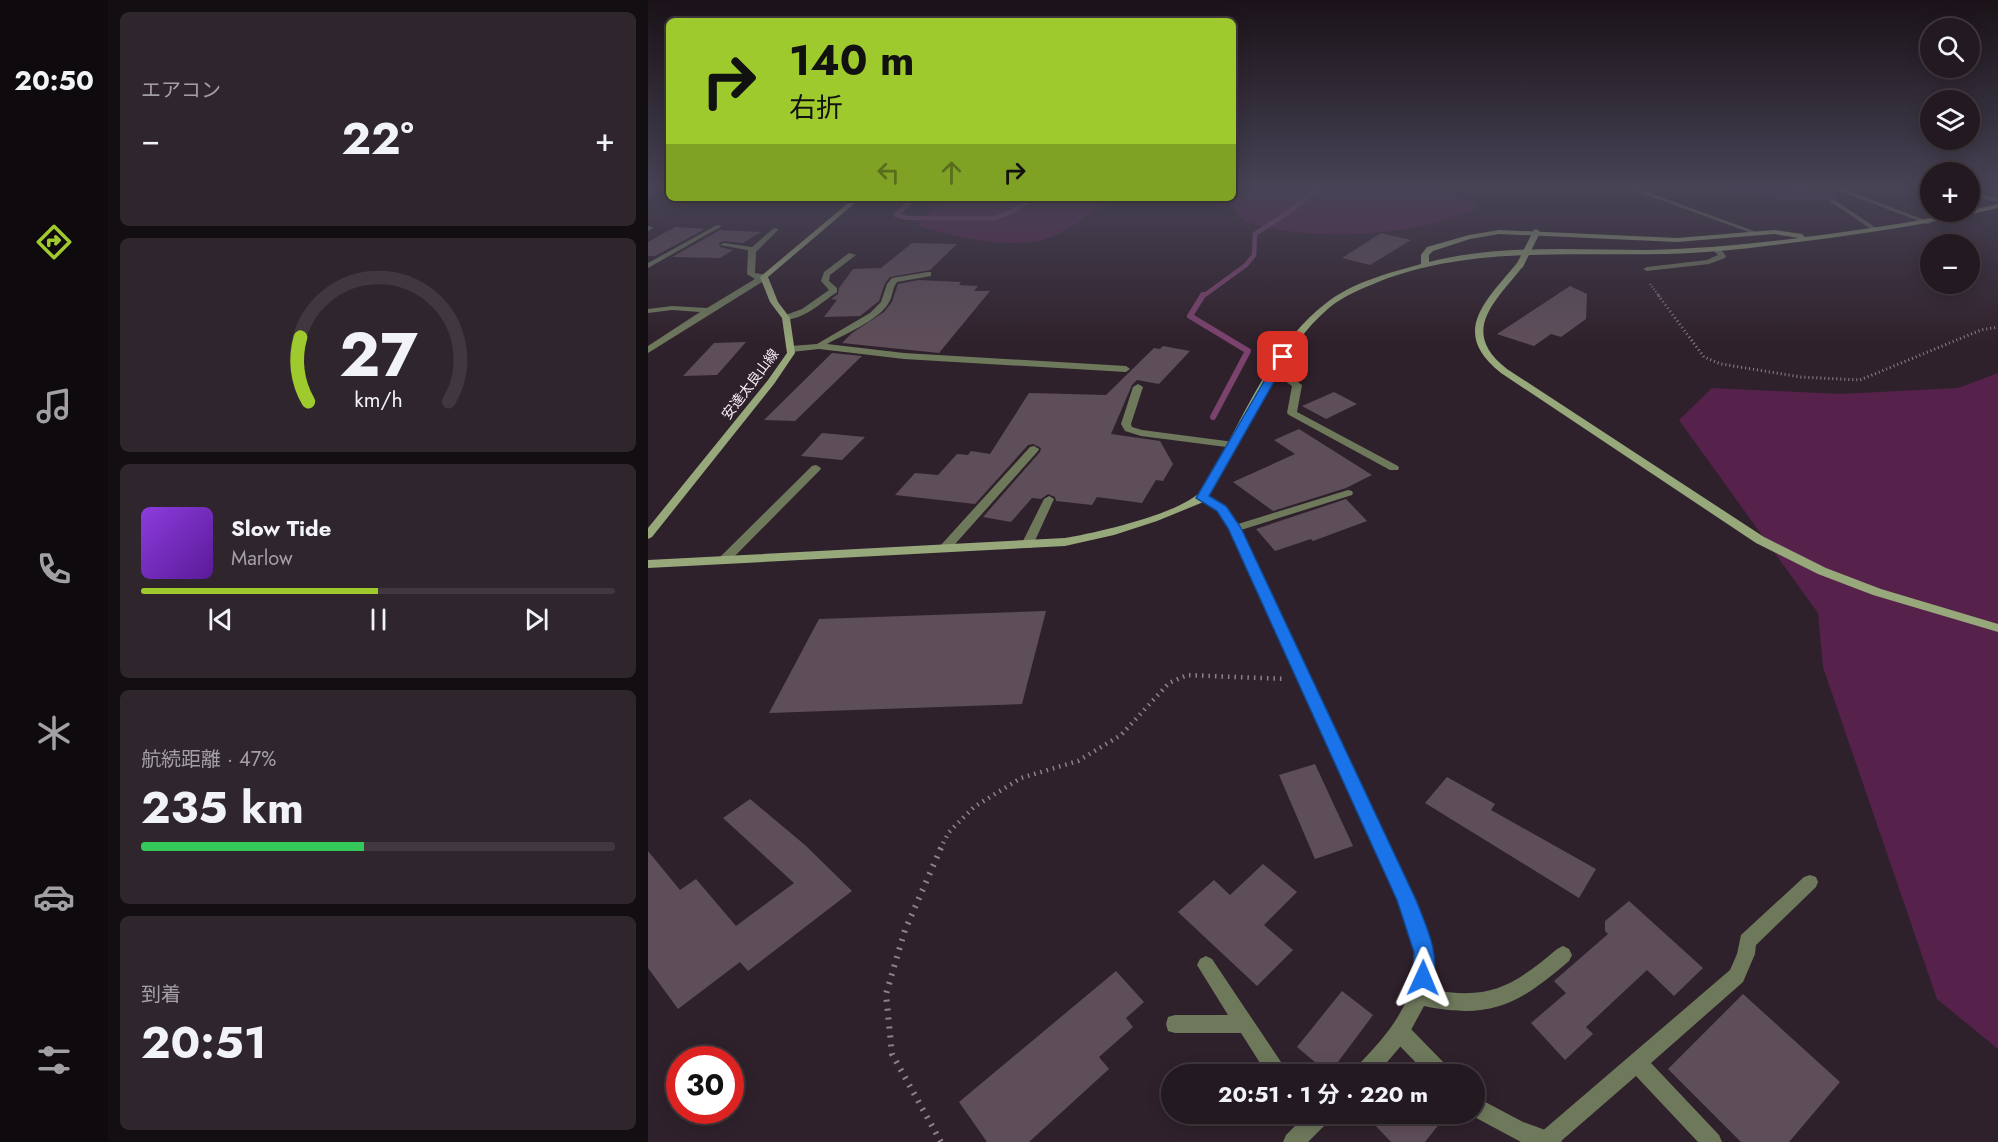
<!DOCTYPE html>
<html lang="ja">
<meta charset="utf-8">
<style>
body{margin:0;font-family:Jost,"Noto Sans JP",sans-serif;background:#2f262d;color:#f1f3f6;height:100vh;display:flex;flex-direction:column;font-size:22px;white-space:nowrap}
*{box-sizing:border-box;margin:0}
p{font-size:20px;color:#a3a0a5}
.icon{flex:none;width:33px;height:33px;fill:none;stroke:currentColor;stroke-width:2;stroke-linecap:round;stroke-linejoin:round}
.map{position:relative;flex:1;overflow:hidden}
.details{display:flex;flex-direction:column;gap:12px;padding:12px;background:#130e12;width:540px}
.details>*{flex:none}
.top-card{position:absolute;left:18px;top:18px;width:570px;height:183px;border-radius:9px;box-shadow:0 3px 15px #0003,0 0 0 2px #40383e;background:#9fca2d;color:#111;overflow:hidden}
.fabs{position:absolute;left:1272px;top:18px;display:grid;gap:12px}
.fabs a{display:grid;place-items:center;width:60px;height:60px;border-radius:50%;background:#231920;box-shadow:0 3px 15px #0003,0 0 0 2px #40383e;font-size:30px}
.speed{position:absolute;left:18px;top:1046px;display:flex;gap:12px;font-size:30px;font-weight:700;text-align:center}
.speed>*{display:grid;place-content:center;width:78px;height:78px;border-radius:50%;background:#231920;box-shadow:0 3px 15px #0003,0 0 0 2px #40383e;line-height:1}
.speed .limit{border:9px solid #d22;background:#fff;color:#111}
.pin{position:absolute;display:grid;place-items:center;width:51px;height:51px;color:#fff;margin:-26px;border-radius:12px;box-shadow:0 3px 9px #0006}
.me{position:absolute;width:66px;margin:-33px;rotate:1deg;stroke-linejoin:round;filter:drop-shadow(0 0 4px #0008)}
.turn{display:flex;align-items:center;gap:21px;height:126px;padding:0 24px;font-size:27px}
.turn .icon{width:78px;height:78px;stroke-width:2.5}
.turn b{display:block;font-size:42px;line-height:51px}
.lanes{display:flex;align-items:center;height:57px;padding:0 24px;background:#0003;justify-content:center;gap:30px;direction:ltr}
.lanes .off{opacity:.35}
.big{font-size:45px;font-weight:700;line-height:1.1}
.details .tile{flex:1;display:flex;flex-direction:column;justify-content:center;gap:9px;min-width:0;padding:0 21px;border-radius:9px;background:#2f262d}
.details .dial{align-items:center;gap:0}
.dial svg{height:156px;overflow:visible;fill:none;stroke:#40383e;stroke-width:7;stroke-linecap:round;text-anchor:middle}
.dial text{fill:#f1f3f6;stroke:none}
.song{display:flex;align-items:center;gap:18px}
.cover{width:72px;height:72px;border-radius:9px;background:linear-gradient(135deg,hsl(270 70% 55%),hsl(270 70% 35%))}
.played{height:6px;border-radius:3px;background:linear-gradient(90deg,#9fca2d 50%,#40383e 50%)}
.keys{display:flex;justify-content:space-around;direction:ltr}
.heat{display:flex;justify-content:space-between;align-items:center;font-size:33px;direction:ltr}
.charge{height:9px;border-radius:4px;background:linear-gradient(90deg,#34c759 47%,#40383e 0)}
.trip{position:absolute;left:513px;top:1064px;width:324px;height:60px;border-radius:30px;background:#231920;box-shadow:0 3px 15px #0003,0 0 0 2px #40383e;font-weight:700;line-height:60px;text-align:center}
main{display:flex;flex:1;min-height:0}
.tabs{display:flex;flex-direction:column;width:108px;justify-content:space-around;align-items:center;background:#0e0a0d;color:#a3a0a5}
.tabs .icon{width:42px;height:42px}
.tabs .on{color:#9fca2d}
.tabs b{font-size:27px;color:#f1f3f6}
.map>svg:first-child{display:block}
</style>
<main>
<nav class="tabs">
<b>20:50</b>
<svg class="icon on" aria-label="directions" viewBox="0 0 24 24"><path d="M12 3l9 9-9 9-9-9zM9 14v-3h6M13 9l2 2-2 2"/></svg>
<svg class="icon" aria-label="music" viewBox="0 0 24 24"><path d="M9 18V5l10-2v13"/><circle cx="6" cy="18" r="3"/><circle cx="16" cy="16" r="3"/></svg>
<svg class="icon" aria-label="phone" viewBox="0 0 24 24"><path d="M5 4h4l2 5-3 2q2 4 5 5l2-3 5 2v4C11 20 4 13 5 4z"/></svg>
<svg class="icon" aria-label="climate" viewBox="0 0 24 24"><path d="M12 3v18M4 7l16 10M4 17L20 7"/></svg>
<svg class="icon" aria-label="car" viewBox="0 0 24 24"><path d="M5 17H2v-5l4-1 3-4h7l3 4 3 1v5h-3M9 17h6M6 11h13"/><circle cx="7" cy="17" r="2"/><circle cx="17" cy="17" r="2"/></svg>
<svg class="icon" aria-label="filters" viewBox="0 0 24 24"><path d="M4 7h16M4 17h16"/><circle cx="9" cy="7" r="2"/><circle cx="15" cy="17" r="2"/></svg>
</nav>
<section class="details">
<div class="tile"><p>エアコン</p>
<div class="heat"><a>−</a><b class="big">22°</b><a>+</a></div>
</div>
<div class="tile dial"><svg viewBox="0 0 100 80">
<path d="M14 69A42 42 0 1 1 86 69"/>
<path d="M14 69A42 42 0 0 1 10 36" stroke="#9fca2d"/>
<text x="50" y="56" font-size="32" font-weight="700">27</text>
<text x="50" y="72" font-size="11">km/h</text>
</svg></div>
<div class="tile">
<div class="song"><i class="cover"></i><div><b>Slow Tide</b><p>Marlow</p></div></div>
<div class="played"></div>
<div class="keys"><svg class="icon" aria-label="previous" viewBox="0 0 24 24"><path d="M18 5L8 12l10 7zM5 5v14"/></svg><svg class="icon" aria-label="pause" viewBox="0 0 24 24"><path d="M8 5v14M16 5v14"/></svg><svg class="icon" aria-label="next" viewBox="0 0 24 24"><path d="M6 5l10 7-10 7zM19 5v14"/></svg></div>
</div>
<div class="tile"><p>航続距離 · 47%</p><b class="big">235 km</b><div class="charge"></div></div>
<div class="tile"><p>到着</p><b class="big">20:51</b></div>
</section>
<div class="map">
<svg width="1350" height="1142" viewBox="0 0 1350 1142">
<rect width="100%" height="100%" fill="#2f212b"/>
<path fill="#56224b" d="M 585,185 L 802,185 L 804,195 L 829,203 L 829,208 C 775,232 714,237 655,233 C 636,232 615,226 596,222 L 577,198 L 585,198 Z
M 1056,185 L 1163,185 L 1188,194 L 1186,199 C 1148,204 1094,196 1056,185 Z
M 298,198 L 468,198 C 446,208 428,227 406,236 C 368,252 307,237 270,226 L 284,209 Z
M 1350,373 L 1350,1049 L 1289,999 L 1175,667 L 1170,613 L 1031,420 L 1064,388 L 1192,394 L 1310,388 Z"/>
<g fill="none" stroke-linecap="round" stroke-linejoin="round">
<path stroke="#7c426e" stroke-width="4.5" d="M 266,198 L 248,215 L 259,218 L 348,218 L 363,212 L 386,198
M 554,297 L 598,265 L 606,255 L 607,234 L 641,212 L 668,190 L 668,185"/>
<path stroke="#7c426e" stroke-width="6" d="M 555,295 L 542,316 L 600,351 L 565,417"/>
</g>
<path fill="#5e4e59" d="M 27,227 L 57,229 L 7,256 L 0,256 L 0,242 Z
M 72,230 L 113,232 L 95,243 L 76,241 L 71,243 L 72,247 L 85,250 L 72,258 L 24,257 Z
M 733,233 L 763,240 L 722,265 L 694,258 Z
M 264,243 L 309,244 L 282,270 L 242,277 L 237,283 L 231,301 L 212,316 L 176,317 L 189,300 L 183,299 L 190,294 L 191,288 L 205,269 L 233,268 Z
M 271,280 L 313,282 L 311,285 L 330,286 L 326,291 L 342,291 L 291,353 L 194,343 L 204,333 L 236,312 L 244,302 L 250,284 Z
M 922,286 L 939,294 L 938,319 L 913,337 L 903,334 L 886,346 L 849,334 Z
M 98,342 L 69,375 L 35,376 L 66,343 Z
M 515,346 L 542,351 L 511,384 L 489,380 L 484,385 L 463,434 L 512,441 L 525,464 L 515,481 L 508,480 L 494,503 L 449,497 L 444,505 L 408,501 L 407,497 L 400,494 L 393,499 L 384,498 L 363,522 L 335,517 L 392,452 L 393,448 L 385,444 L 380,445 L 327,504 L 247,495 L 267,473 L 290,475 L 309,454 L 320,455 L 323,451 L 342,454 L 381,393 L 458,395 L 506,348 L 512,349 Z
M 184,353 L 214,356 L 147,421 L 116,420 Z
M 686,392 L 709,404 L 678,419 L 654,406 Z
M 651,429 L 724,475 L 698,488 L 625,511 L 585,482 L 647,454 L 626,440 Z
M 174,433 L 217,437 L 194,460 L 153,456 Z
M 698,499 L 719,521 L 665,541 L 663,539 L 627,551 L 608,529 Z
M 398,611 L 374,704 L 121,713 L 171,619 Z
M 667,764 L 705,846 L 667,859 L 631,775 Z
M 799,777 L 847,804 L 843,810 L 948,869 L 931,898 L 777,803 Z
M 102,799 L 157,845 L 204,891 L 100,971 L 92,962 L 30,1009 L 0,968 L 0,851 L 32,890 L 48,879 L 88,926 L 146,883 L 75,818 Z
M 615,864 L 649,892 L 616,925 L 645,950 L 609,986 L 530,912 L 566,880 L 582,895 Z
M 981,901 L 1055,968 L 1026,996 L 999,970 L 938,1027 L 945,1034 L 917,1060 L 883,1023 L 918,993 L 906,981 L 960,934 L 957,931 L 957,921 Z
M 468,971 L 496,1002 L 478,1018 L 485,1027 L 451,1057 L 461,1069 L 381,1142 L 339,1142 L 311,1102 Z
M 694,991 L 725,1015 L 681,1074 L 649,1047 Z
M 1095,994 L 1192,1082 L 1141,1142 L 1093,1142 L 1020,1069 Z
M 730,1113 L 800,1113 L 777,1142 L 743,1142 L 723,1121 Z"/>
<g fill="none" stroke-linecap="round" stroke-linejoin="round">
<path stroke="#8e828a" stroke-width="2" stroke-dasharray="1 2" stroke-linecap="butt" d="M 1134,185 L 1165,195
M 1002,284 L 1012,297"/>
<path stroke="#8e828a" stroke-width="3" stroke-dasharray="1 3" stroke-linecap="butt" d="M 1010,295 L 1056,357 L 1073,364 L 1153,377 L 1212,380 L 1333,330 L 1350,327"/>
<path stroke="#8e828a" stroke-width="4.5" stroke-dasharray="1.5 5" stroke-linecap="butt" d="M 292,849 L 301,832 L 326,807 L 373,778 L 430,761 L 473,735 L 521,683 L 539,675 L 637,679"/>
<path stroke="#8e828a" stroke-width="6" stroke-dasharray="2 7" stroke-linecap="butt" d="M 293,848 L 257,930 L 238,994 L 244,1054 L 293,1142"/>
<path fill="#6e795c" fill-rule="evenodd" d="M 1176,185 L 1185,185 L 1284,223 L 1279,224 Z
M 1265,185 L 1282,186 L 1282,190 L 1266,186 Z
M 1322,192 L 1350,198 L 1350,202 L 1322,196 Z
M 558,956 L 564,959 L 641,1074 L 619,1074 L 593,1033 L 527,1033 L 520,1031 L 518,1024 L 520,1017 L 527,1015 L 580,1015 L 549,965 L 552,959 Z
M 752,1023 L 759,1025 L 800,1067 L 803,1074 L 779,1074 L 745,1039 L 743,1032 L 745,1025 Z
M 826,1096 L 875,1122 L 911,1135 L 914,1142 L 873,1142 L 819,1113 L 826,1113 Z"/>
<path fill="#6e795c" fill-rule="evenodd" d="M 0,185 L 5,185 L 2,187 Z
M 971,185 L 980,185 L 1114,234 L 1109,235 Z
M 1185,199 L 1187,200 L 1231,230 L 1226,231 L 1183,202 L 1182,201 Z
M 69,225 L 74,226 L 0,268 L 0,263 Z
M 0,226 L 4,227 L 5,228 L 0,231 Z
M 126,228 L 131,229 L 108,252 L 107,273 L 119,275 L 119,279 L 0,353 L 0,346 L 52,312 L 24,310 L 0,313 L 0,309 L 24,306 L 59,308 L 107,279 L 99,274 L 100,251 L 99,250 L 72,245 L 76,243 L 104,247 Z
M 1065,247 L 1071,247 L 1078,256 L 1077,258 L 1061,264 L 999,271 L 995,269 L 999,267 L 1059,260 L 1070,255 L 1064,249 Z
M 201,253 L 208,255 L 182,275 L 181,281 L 189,288 L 189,292 C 173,303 155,320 135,320 L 135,316 L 154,309 L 181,290 L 173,281 L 176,272 Z
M 280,272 L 283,272 L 283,276 L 249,282 C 244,288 245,297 240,304 C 229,321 197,334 179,344 L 256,353 L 478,366 L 482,369 L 478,372 L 256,359 L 171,349 L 143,352 L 139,349 L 143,346 L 169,344 L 222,313 L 233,302 L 239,284 L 244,278 Z
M 625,369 L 639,374 L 654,385 L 649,412 L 750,466 L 751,468 L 750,470 L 742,470 L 641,415 L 639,413 L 644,386 L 633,378 L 622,374 L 622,370 Z
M 490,384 L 495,387 L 483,424 L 484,427 L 494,430 L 586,442 L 591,445 L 586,448 L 493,436 L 477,431 L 473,424 L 485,387 Z
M 386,446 L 391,449 L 390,451 L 300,552 L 292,552 L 290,549 L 292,546 L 382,447 Z
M 168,465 L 173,468 L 172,470 L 80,563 L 72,563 L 70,560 L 72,557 L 164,466 Z
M 700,490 L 704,491 L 705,493 L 704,495 L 593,530 L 775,919 L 785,953 L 781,989 C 841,1001 864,987 909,949 L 915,946 L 921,949 L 924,955 L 921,961 C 871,1004 843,1020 776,1006 L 757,1041 L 729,1074 L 705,1074 L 708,1067 C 741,1034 775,994 766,944 C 763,929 756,915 751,900 L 582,528 L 569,511 L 549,498 L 550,496 C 567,493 580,511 590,524 Z
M 401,496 L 406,499 L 385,545 L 383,548 L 375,548 L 373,545 L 396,499 Z
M 1162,875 L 1168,877 L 1170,882 L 1168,887 L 1108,945 L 1107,954 L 1095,982 L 1003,1063 L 1071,1135 L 1074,1142 L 1050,1142 L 988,1076 L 912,1142 L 890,1142 L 892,1133 L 1082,970 L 1089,954 L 1093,935 L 1156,877 Z
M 660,1113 L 685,1113 L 682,1120 L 660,1142 L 635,1142 L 638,1135 Z"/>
<path fill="#97a87a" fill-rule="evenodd" d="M 206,198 L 213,198 L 120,277 L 130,302 L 142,318 L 147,353 L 126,384 L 4,537 L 0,539 L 0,528 L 120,380 L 139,353 L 134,318 L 122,302 L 112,277 Z
M 1350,204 L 1350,208 C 1286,223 1222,233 1158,241 C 1125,245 1092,250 1058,252 C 949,260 834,241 730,282 C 713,289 696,296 682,307 C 645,338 624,381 602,422 C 591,444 579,465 567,486 L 560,497 L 553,503 L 509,521 L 466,535 L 417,546 L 0,568 L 0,560 L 417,538 C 448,533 535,513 554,490 C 591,429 620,348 677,304 C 704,282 741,273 773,264 L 773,255 L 779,247 L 821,235 L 851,230 L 1029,238 L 1126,230 L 1154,234 L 1157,237 C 1222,229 1287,219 1350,204 ZM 851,234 L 1029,242 L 1126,234 L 1151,238 C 1101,244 1051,249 1000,250 C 928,250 851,244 781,262 L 781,255 L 785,251 L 822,239 Z
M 869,263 L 876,265 C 848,301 810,331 859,369 L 1116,537 L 1178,568 L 1233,589 L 1350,624 L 1350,632 L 1225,595 L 1170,574 L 1108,543 L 853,373 C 801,332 838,301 869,263 Z"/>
<path stroke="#97a87a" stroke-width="7" d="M 872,265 L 888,233"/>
</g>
<linearGradient id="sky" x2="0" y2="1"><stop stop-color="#1a1218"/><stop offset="0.54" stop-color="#474355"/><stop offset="1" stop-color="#474355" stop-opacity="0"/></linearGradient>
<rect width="1350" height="345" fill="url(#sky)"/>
<path fill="#1a73e8" stroke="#114b97" stroke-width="1.5" d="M 632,354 L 640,357 L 561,496 L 578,506 L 593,528 L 768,900 C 778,926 794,957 783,985 L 775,988 L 768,985 L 765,978 L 766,952 L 749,900 L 580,528 L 569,511 L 548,498 Z"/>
<g text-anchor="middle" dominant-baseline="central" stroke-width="6" stroke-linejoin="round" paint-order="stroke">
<g font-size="14" fill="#f8eef5" stroke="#2f212b">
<text transform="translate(102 384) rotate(-53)">安達太良山線</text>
</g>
</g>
</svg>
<div class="fabs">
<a><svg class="icon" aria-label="search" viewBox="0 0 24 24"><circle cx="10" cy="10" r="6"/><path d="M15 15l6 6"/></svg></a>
<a><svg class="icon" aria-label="layers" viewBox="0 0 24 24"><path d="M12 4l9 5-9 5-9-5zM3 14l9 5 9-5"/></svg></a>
<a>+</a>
<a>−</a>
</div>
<div class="speed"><div class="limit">30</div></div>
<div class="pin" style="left:635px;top:357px;background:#d93025"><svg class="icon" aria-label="arrive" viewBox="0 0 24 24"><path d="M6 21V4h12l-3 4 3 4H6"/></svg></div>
<svg class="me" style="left:775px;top:978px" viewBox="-20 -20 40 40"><path d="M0-17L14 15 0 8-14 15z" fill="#1a73e8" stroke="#fff" stroke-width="4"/></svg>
<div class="trip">20:51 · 1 分 · 220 m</div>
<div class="top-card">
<div class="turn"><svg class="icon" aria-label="right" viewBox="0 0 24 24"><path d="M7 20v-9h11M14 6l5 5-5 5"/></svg><div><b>140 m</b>右折</div></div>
<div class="lanes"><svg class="icon off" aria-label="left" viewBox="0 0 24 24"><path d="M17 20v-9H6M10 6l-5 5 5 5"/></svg><svg class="icon off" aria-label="ahead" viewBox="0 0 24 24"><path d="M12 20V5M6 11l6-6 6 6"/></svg><svg class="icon" aria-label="right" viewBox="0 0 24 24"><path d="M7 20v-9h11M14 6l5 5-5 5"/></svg></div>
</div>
</div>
</main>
